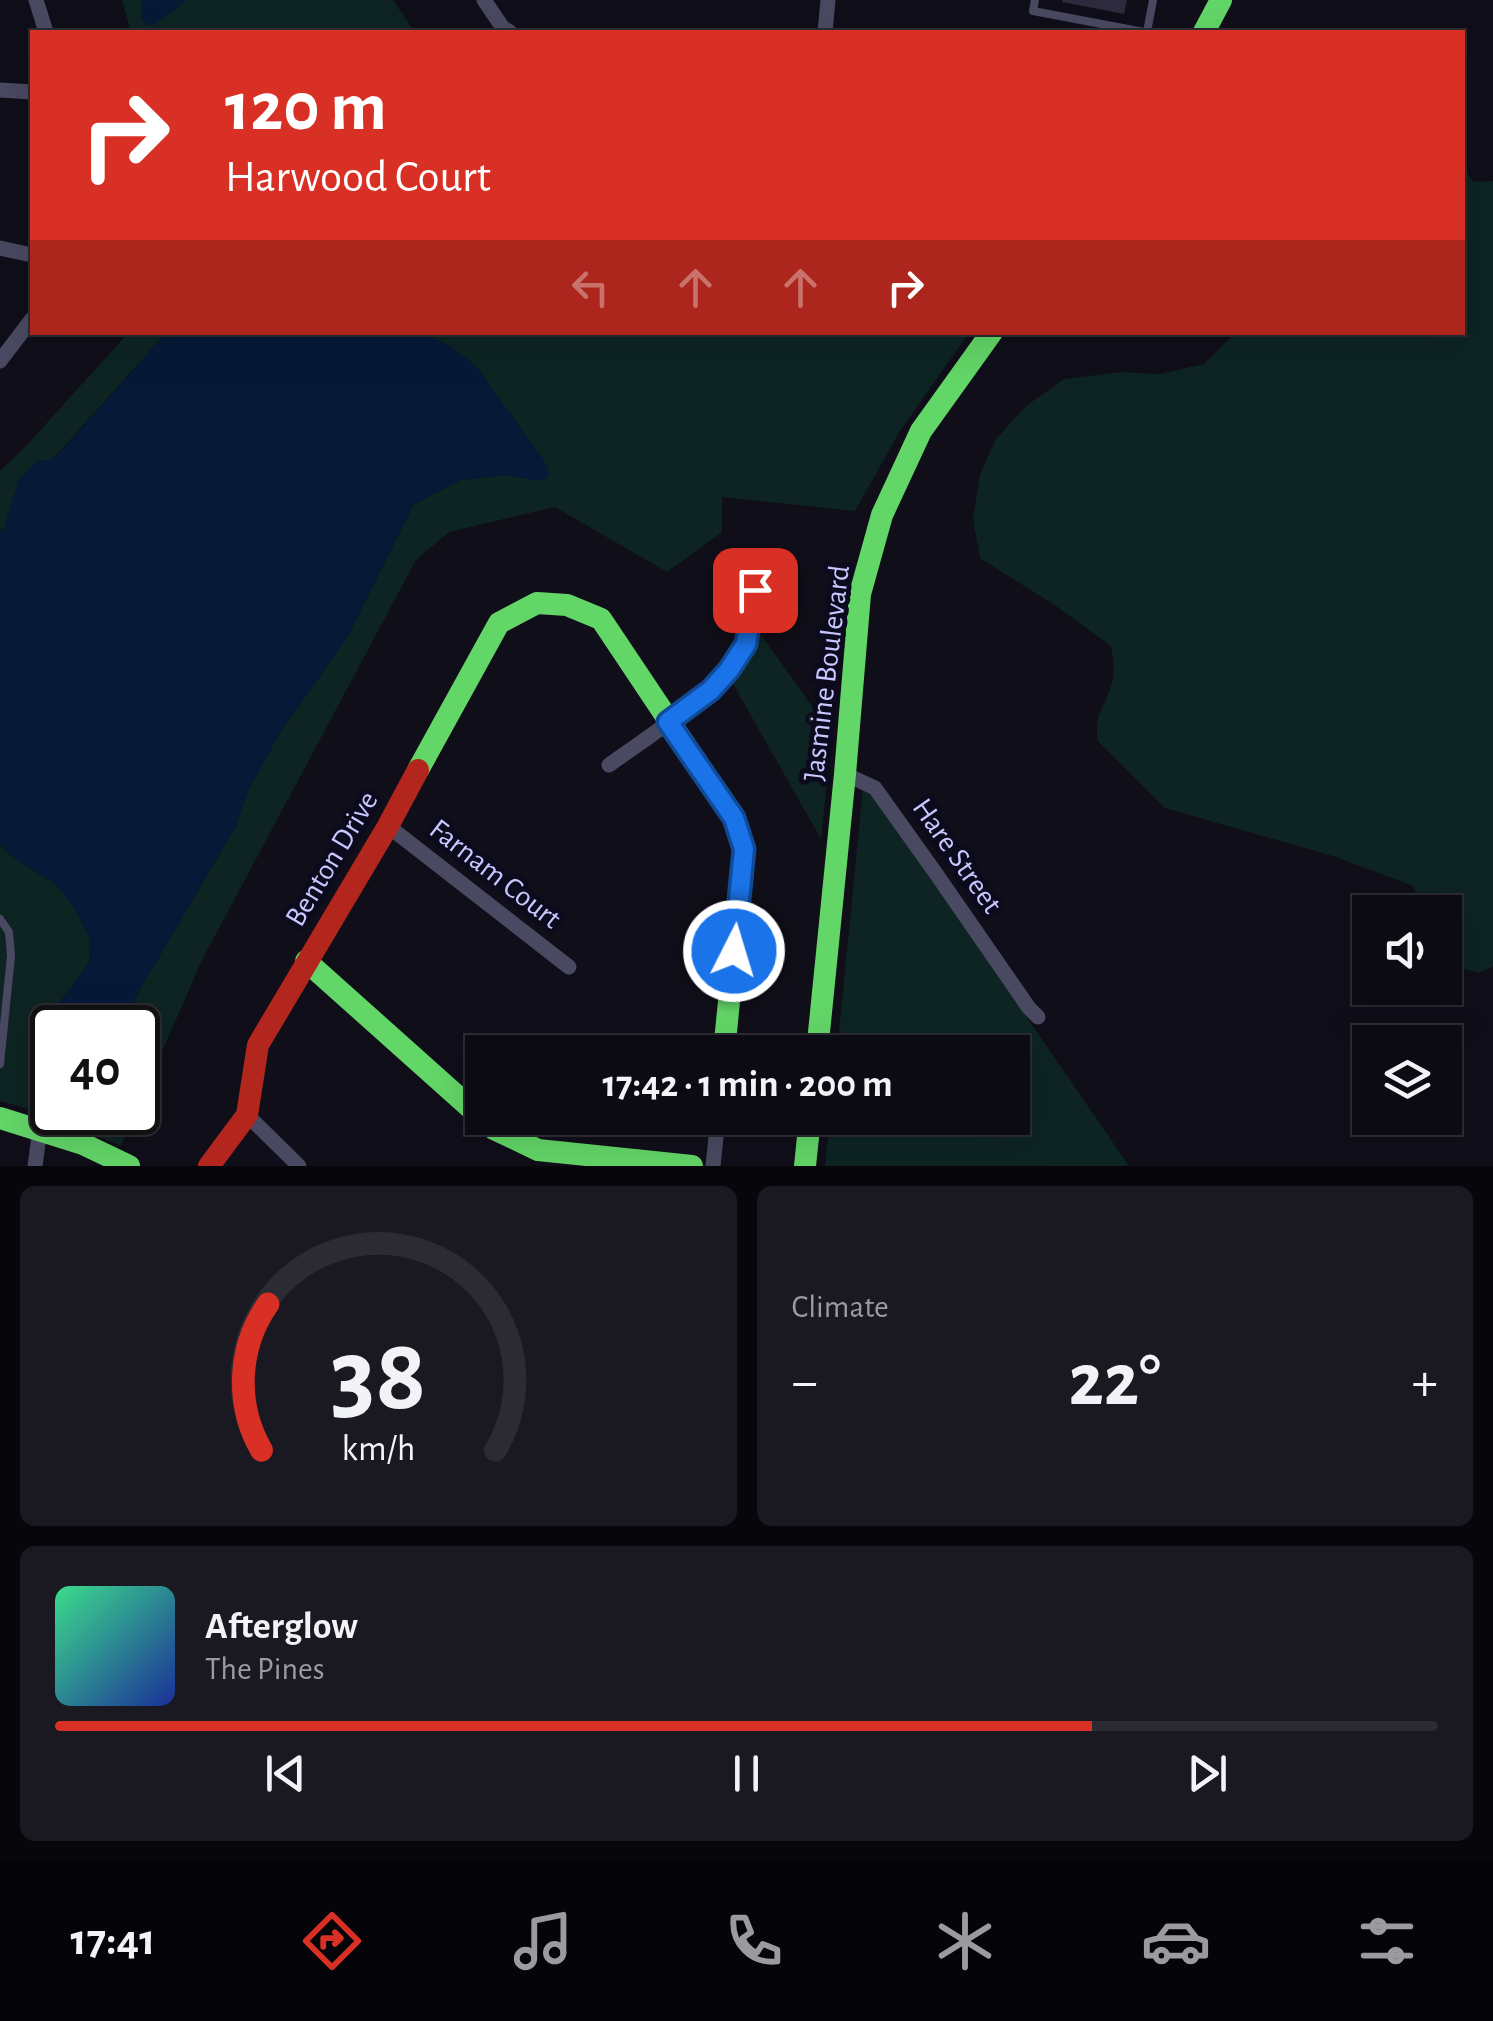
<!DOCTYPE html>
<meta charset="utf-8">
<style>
body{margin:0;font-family:"Alegreya Sans",sans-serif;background:#1a1821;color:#f1f3f6;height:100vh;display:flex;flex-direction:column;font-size:38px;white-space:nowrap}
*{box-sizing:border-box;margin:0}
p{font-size:32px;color:#9a9aa0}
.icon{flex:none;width:55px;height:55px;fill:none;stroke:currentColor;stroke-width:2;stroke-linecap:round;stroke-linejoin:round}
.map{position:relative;height:1166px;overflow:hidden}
.drawer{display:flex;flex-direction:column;gap:20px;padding:20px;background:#07060a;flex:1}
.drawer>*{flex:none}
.banner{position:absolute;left:30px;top:30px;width:1435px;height:305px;border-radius:0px;box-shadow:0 10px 40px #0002,0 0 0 2px #2c2b33;background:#d93025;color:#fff;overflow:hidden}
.fabs{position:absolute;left:1352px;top:895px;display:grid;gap:20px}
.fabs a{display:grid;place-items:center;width:110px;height:110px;border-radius:0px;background:#0c0a13;box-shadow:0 10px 40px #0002,0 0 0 2px #2c2b33;font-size:50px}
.speed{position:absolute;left:30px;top:1005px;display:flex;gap:20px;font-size:50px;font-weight:700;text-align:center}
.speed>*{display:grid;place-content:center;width:130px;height:130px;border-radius:50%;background:#0c0a13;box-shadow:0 10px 40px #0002,0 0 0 2px #2c2b33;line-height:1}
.speed .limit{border:5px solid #111;border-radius:15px;background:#fff;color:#111}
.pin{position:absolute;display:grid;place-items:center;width:85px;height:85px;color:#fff;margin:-42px;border-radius:20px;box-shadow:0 5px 15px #0006}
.me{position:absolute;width:110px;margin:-55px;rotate:5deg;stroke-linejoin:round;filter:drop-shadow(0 0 8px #0008)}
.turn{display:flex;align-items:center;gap:35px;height:210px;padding:0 30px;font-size:45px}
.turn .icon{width:130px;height:130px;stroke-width:2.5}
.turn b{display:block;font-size:70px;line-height:85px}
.lanes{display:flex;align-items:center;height:95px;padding:0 30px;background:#0003;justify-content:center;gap:50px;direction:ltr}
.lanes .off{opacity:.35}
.big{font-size:75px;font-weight:700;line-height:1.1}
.drawer .card{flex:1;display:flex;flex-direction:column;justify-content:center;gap:15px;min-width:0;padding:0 35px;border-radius:15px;background:#1a1821}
.drawer .dial{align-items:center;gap:0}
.dial svg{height:260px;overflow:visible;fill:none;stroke:#2c2b33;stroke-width:7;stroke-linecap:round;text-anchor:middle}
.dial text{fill:#f1f3f6;stroke:none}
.song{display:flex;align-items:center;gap:30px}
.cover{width:120px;height:120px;border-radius:15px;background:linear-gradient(135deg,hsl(150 70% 55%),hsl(230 70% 35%))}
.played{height:10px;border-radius:5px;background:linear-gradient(90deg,#d93025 75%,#2c2b33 75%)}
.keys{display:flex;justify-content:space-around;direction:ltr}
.heat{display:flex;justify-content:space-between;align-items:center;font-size:55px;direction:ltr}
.drawer .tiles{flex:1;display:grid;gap:20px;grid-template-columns:1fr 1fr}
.card:last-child{grid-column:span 2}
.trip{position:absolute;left:465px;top:1035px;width:565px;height:100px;border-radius:0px;background:#0c0a13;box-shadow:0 10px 40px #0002,0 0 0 2px #2c2b33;font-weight:700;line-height:100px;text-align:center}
.tab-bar{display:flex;height:160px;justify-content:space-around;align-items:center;background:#050408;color:#9a9aa0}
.tab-bar .icon{width:70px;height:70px}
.tab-bar .current{color:#d93025}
.tab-bar b{font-size:45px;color:#f1f3f6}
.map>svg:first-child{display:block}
</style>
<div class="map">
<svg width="1493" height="1166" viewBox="0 0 1493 1166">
<rect width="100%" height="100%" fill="#100e19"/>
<path fill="#0d2423" d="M 122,0 L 393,0 L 415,32 L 131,32 Z
M 1463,168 L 1474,182 L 1493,181 L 1493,967 L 1478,973 L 1445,963 L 1445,912 L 1424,912 L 1413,886 L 1336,857 L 1165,808 L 1097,740 C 1096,709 1103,712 1111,686 C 1116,673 1113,660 1111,646 L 1056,606 L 980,558 L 973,519 L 980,474 L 996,439 L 1026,406 L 1064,379 L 1121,372 L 1159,374 L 1204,364 L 1235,333 L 1462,332 Z
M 128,333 L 166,333 L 53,459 L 19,479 L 5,526 L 0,532 L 0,471 L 27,445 Z
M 422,333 L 969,333 L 900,431 L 855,511 L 722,497 L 722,532 L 667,572 L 555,507 L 449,532 L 416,560 L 202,960 L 138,1107 L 138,1028 L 123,1028 L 136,996 L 236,826 L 248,791 L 279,734 L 348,636 L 414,504 L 461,480 L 505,475 L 536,480 L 548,467 L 475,365 L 448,345 Z
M 762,636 L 832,734 L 821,839 L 732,682 Z
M 863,788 L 871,790 L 1129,1166 L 825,1166 L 830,1118 L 1012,1118 L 1012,1052 L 837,1052 Z
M 0,844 L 10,855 L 57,885 L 74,907 L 90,939 L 89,963 L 38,1032 L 35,1052 L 42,1059 L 52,1057 L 52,1112 L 135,1113 L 121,1146 L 49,1115 L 0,1101 Z"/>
<path fill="#061a38" d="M 141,0 L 187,0 L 155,24 L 147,26 L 142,19 Z
M 166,333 L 422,333 L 448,345 L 475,365 L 541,456 L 548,467 L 549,477 L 543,480 L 536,480 L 505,475 L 461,480 L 414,504 L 348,636 L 279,734 L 248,791 L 236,826 L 136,996 L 123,1027 L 52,1028 L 52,1057 L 42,1059 L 35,1052 L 38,1032 L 89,963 L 90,939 L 74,907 L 57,885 L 10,855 L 0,844 L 0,532 L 5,526 L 19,479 L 37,461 L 54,459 Z"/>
<path fill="#2d2b3d" d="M 1062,0 L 1127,0 L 1124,14 L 1062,2 Z"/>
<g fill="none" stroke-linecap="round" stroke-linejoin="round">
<path stroke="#494962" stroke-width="8" d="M 1035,0 L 1033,11 L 1144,32
M 1147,32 L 1153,0
M 0,919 L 9,932 L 11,956 L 0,1064"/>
<path stroke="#494962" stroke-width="15" d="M 36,0 L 46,32
M 484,0 L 503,28 L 510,32
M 825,32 L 828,0
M 0,90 L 32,92
M 0,248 L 32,255
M 0,361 L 32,319
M 609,765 C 646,738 732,685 746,643 C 752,627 752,606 755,590
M 845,774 L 875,788 L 937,875 L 1029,1008 L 1038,1017
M 388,826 L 569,967
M 247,1115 L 299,1166
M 35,1166 L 40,1129
M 713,1166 L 718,1118"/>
<path stroke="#63d668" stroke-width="22" d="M 1204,32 L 1221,0
M 418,770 L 499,623 L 537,603 L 567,605 L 601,619 L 734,818 L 744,849 L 724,1052
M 306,961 L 494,1129 L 538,1150 L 692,1166
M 817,1052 L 845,774 L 860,594 L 882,515 L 921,431 L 992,332
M 0,1118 L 83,1144 L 129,1166
M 805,1166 L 810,1118"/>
<path stroke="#b3261e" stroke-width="22" d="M 209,1166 L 247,1115 L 258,1045 L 388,826 L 418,770"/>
</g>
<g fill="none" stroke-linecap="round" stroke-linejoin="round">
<defs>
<path id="route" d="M 734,951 L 744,849 L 734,818 L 668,722 L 711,690 L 729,670 L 746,644 L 755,590"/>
</defs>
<use href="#route" stroke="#114b97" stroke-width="25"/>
<use href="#route" stroke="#1a73e8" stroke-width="18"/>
</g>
<g text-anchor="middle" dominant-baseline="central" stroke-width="10" stroke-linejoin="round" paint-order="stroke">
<g font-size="30" fill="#cac6ff" stroke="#0c0a1d">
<text transform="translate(827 673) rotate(-83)">Jasmine Boulevard</text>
<text transform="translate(957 856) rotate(55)">Hare Street</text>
<text transform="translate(332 859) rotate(-59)">Benton Drive</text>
<text transform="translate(495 874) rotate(38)">Farnam Court</text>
</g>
</g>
</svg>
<div class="fabs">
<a><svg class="icon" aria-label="sound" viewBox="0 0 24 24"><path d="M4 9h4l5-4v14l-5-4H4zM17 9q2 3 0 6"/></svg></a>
<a><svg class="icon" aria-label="layers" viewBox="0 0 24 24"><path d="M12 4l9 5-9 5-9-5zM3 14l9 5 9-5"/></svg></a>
</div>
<div class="speed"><div class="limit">40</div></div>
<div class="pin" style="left:755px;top:590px;background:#d93025"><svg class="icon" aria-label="arrive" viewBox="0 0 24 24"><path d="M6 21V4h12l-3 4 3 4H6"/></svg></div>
<svg class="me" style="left:734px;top:951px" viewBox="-20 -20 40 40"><circle r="17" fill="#1a73e8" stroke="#fff" stroke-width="3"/><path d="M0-11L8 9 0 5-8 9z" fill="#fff"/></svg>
<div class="trip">17:42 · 1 min · 200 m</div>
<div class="banner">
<div class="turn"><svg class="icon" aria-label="right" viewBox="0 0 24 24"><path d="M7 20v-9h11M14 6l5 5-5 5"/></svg><div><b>120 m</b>Harwood Court</div></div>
<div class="lanes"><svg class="icon off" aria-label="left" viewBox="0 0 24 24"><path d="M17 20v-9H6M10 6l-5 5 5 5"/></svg><svg class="icon off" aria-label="ahead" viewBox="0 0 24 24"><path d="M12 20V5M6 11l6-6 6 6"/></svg><svg class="icon off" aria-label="ahead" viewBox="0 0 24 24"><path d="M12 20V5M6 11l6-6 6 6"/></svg><svg class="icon" aria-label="right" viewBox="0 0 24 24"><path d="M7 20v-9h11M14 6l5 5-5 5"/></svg></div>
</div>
</div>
<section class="drawer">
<div class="tiles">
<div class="card dial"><svg viewBox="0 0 100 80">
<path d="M14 69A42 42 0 1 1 86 69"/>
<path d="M14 69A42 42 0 0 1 16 24" stroke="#d93025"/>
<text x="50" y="56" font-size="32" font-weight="700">38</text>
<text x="50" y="72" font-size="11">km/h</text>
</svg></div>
<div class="card"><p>Climate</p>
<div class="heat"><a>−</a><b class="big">22°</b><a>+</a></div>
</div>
<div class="card">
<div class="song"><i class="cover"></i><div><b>Afterglow</b><p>The Pines</p></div></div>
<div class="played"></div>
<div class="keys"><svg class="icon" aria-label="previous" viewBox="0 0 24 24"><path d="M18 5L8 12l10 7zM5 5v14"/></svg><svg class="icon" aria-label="pause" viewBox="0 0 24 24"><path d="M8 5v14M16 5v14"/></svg><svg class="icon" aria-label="next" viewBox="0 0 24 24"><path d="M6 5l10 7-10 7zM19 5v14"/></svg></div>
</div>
</div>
</section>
<nav class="tab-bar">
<b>17:41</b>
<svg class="icon current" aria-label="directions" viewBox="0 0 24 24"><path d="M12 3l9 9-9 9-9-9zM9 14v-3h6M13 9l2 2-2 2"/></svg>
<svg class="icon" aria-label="music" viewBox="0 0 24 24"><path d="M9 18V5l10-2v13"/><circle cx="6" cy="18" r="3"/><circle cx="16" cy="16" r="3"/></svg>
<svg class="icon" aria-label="phone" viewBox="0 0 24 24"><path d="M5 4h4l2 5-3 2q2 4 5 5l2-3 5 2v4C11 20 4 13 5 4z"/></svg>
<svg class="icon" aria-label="climate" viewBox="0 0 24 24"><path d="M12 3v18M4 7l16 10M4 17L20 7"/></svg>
<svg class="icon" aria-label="car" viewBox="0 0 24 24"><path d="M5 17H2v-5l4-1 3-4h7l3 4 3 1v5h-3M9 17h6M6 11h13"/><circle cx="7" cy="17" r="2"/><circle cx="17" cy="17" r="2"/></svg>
<svg class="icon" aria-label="filters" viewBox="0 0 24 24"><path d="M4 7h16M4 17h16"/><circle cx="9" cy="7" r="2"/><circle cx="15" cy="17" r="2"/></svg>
</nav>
